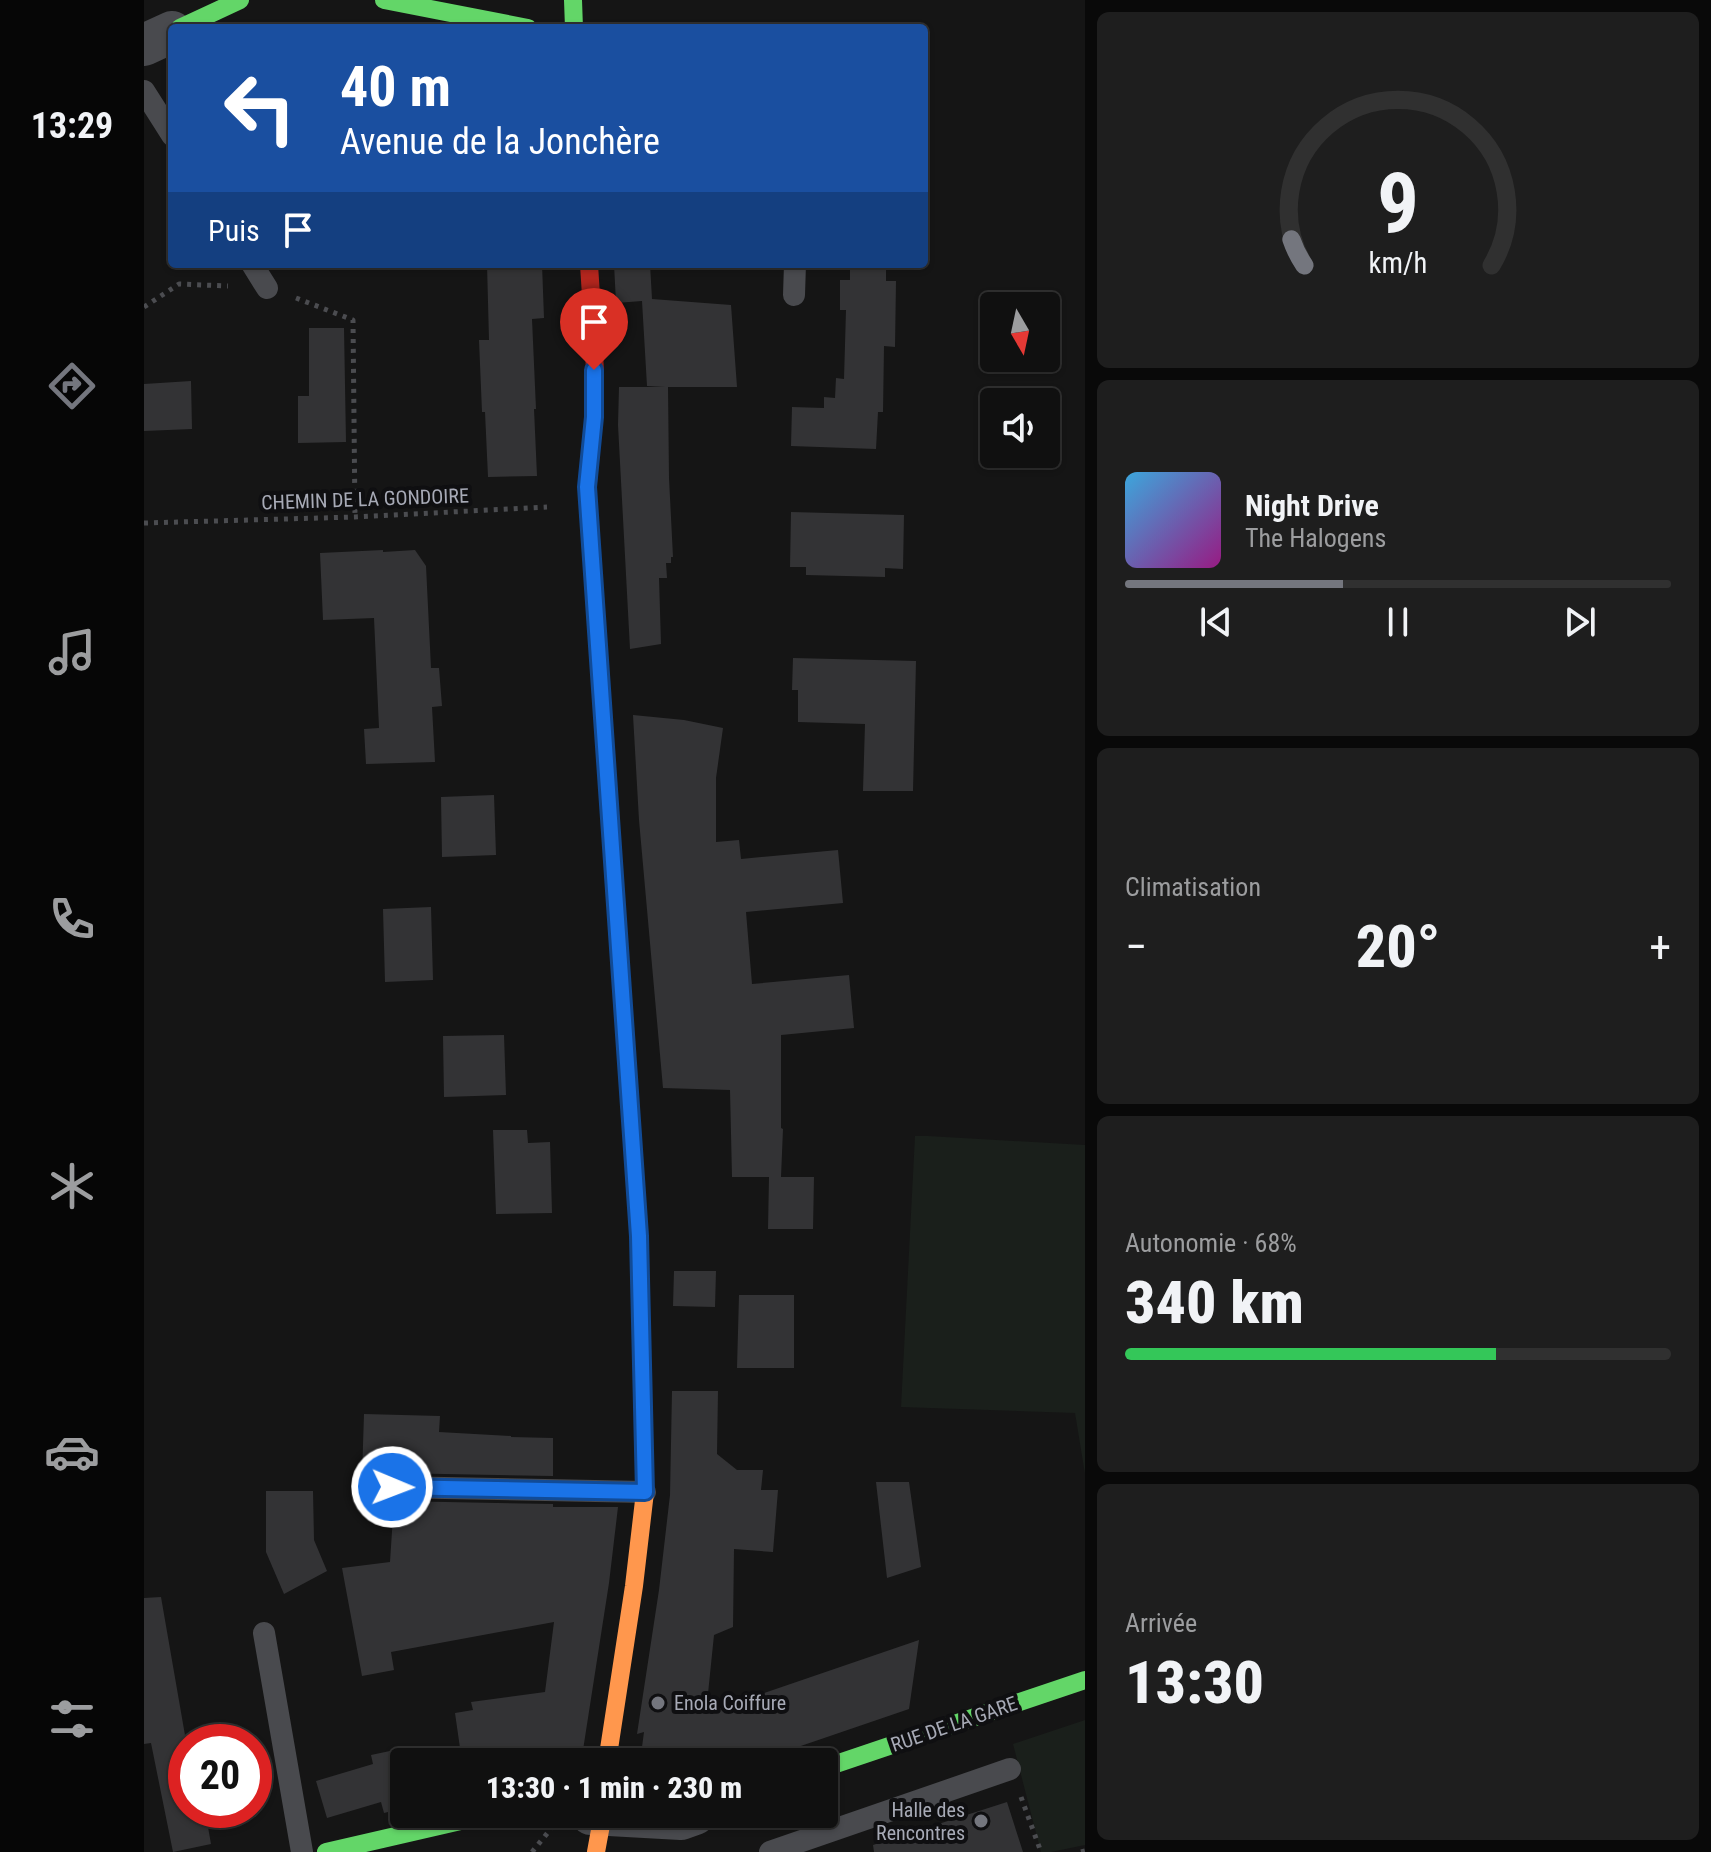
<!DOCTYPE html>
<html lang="fr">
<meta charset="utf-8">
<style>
body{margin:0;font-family:"Roboto Condensed",sans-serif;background:#1e1e1e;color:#f1f3f6;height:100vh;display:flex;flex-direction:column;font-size:30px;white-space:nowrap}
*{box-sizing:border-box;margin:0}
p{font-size:26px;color:#9c9d9f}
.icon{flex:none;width:44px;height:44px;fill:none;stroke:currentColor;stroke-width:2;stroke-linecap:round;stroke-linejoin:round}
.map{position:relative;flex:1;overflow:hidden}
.details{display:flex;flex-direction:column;gap:12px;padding:12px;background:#090909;width:626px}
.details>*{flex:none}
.guide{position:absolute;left:24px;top:24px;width:760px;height:244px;border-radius:8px;box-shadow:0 2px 6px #0004,0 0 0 2px #303030;background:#1a4fa0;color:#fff;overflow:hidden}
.needle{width:52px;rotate:171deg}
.controls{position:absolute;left:836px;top:292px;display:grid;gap:16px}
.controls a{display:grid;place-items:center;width:80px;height:80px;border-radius:8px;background:#101010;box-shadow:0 2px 6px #0004,0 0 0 2px #303030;font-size:40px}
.speed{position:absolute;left:24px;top:1724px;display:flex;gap:16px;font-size:40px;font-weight:700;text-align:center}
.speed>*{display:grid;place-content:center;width:104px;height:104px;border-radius:50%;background:#101010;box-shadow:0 2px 6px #0004,0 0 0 2px #303030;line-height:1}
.speed .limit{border:12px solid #d22;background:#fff;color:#111}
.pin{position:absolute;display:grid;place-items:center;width:68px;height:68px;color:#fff;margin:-82px -34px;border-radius:50% 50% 50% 0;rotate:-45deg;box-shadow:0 0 8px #0007}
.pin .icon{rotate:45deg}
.me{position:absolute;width:88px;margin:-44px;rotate:91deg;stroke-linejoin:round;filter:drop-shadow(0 0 6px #0008)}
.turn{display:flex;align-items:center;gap:28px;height:168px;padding:0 40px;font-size:36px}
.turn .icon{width:104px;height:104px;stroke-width:2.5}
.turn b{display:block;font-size:56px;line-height:68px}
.then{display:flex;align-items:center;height:76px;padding:0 40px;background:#0003;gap:16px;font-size:30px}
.big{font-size:60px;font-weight:800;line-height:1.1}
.details .tile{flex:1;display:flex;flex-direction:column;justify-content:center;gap:12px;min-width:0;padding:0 28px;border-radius:12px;background:#1e1e1e}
.details .dial{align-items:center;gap:0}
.dial svg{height:208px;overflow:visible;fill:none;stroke:#303030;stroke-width:7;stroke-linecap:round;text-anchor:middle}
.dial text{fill:#f1f3f6;stroke:none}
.song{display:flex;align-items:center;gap:24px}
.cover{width:96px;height:96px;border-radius:12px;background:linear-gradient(135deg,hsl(200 70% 55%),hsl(310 70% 35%))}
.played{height:8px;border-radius:4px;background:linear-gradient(90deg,#74767e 40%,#303030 40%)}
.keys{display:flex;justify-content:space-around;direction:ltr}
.heat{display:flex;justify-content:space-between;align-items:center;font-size:44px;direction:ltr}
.charge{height:12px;border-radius:6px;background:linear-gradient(90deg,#34c759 68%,#303030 0)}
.trip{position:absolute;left:246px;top:1748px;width:448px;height:80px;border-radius:8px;background:#101010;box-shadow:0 2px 6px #0004,0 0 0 2px #303030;font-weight:800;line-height:80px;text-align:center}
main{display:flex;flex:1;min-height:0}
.menu{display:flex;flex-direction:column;width:144px;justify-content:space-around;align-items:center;background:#060606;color:#9c9d9f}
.menu .icon{width:56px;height:56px}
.menu .on{color:#74767e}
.menu b{font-size:36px;color:#f1f3f6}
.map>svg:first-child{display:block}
</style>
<main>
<nav class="menu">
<b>13:29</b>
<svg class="icon on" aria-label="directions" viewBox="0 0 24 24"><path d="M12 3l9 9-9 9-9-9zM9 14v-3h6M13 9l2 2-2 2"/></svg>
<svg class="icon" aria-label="music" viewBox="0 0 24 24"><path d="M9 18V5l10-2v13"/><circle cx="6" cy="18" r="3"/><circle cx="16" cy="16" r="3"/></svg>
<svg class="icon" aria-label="phone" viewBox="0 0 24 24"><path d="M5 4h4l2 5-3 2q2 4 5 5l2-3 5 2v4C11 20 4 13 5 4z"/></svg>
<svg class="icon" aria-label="climate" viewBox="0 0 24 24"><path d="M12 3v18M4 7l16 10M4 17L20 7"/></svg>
<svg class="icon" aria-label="car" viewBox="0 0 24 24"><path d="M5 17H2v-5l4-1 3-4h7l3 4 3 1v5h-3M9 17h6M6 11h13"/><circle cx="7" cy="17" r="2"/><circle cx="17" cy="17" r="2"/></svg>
<svg class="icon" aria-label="filters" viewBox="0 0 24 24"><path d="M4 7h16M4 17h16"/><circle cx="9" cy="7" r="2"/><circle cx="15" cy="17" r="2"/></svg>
</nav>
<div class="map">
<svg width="941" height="1852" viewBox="0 0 941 1852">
<rect width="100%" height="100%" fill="#151515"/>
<path fill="#1a1f1b" d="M 771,1136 L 784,1136 L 941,1145 L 941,1474 L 931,1413 L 757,1407 Z
M 941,1720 L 941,1845 L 907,1852 L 897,1852 L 869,1744 Z"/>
<path fill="#333335" d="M 343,264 L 398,264 L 400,318 L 388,319 L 392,409 L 390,409 L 393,476 L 344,477 L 341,412 L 338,412 L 335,340 L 345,340 Z
M 470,264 L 506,264 L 508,299 L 587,305 L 593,387 L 524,387 L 525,478 L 529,557 L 527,557 L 527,563 L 522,563 L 523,578 L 515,578 L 517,644 L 486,649 L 474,425 L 475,387 L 521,387 L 503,386 L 498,301 L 472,303 Z
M 706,264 L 742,264 L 742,281 L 752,281 L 751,347 L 740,346 L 739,412 L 734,412 L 732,449 L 647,446 L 648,407 L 680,408 L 680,397 L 691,398 L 692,378 L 700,379 L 702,310 L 696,310 L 696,280 L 706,280 Z
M 165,328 L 200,328 L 202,442 L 154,443 L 154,396 L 165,396 Z
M 47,381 L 48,429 L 0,431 L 0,384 Z
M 647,512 L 760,515 L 759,569 L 741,568 L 741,577 L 662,575 L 662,567 L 646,567 Z
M 239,550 L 239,552 L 271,550 L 282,566 L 287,668 L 295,668 L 298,706 L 288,707 L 291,762 L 222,764 L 220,729 L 235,728 L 230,618 L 179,620 L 176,553 Z
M 649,658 L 772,661 L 769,791 L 719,791 L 721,724 L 654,722 L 654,690 L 648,690 Z
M 489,715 L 540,720 L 579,728 L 572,778 L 572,842 L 595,840 L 597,859 L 694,850 L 699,903 L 602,912 L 608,984 L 705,975 L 710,1028 L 637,1035 L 637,1128 L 639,1129 L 637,1177 L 670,1177 L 669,1229 L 624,1229 L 625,1177 L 588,1177 L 586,1090 L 519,1088 L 495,820 Z
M 350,795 L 352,855 L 298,857 L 297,797 Z
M 287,907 L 289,980 L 241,982 L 239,909 Z
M 360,1035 L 362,1095 L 300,1097 L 299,1036 Z
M 349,1130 L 383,1130 L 384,1143 L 406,1142 L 408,1213 L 352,1214 Z
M 530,1271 L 572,1271 L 571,1307 L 529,1306 Z
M 595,1295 L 650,1295 L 650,1368 L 593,1368 Z
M 528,1391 L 574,1391 L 573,1454 L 593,1470 L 619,1470 L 617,1490 L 634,1490 L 629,1552 L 590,1549 L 589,1627 L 570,1635 L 562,1713 L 775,1640 L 765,1709 L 610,1762 L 496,1762 L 500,1732 L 493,1734 L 515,1590 L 526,1495 Z
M 220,1414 L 296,1416 L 295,1432 L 367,1436 L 367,1437 L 409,1438 L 409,1476 L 248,1473 L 239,1476 L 218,1476 Z
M 732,1482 L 765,1482 L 777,1567 L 743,1578 Z
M 122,1491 L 169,1491 L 170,1540 L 183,1571 L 140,1594 L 122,1552 Z
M 250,1501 L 409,1504 L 409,1507 L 474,1507 L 465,1583 L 439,1750 L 384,1762 L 318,1762 L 311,1713 L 329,1710 L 327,1702 L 401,1692 L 410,1622 L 247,1652 L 250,1670 L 218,1676 L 198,1568 L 246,1562 Z
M 17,1597 L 42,1741 L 42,1810 L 61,1810 L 67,1844 L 29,1852 L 7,1743 L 0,1744 L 0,1598 Z
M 260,1748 L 260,1808 L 240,1813 L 237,1802 L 183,1818 L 172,1781 L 229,1764 L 227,1755 Z
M 863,1802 L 879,1852 L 730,1852 L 729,1845 Z"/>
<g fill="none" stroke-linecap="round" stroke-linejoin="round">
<path stroke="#4b4c50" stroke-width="5" stroke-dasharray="4 6" stroke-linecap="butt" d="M 152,298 L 209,320 L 211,517
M 0,307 L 35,284 L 84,286
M 0,523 L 211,517 L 403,507
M 877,1797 L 897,1852
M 388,1852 L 410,1825
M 937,1852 L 941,1851"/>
<path stroke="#494a4e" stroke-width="22" d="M 0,91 L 28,135
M 108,264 L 123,288
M 650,295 L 651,264
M 248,1487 L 501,1492
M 120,1633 L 158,1852
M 626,1852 L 866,1769"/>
<path stroke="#494a4e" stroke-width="42" d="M 0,45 L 28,32
M 447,1814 L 537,1819 L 551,1814"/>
<path stroke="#63d668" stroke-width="18" d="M 240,0 L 384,28
M 429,0 L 430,28
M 36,28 L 96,0
M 444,504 L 489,1151
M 680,1768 L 941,1680
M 182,1852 L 347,1814"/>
<path stroke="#ff974d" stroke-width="18" d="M 463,1762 L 490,1586 L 501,1492 L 495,1236 L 489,1151
M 452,1852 L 459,1814"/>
<path stroke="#b3261e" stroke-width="18" d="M 444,504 C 442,475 448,447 450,418 C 453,367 448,315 445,264"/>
</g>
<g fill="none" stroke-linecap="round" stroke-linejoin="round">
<defs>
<path id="route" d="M 248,1487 L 501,1492 L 495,1236 L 443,487 L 450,417 L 450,370"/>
</defs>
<use href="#route" stroke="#114b97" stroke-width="20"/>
<use href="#route" stroke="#1a73e8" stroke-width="14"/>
</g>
<g fill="#74767e" stroke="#0f0f11" stroke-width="3">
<circle cx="514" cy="1703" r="8"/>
<circle cx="837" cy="1821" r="8"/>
</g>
<g text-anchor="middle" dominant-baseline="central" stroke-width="8" stroke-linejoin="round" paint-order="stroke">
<g font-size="20" fill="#a7aab6" stroke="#0f0f11">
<text transform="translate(221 499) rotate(-2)">CHEMIN DE LA GONDOIRE</text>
<text transform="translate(810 1724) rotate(-19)">RUE DE LA GARE</text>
</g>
<g font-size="20" fill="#a7aab6" stroke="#0f0f11" text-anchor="start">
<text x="530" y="1703">Enola Coiffure</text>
<text x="821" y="1810" text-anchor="end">Halle des<tspan x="821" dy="23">Rencontres</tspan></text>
</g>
</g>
</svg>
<div class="controls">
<a><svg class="needle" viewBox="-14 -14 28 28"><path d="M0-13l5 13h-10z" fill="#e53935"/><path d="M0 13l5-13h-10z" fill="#9c9d9f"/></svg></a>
<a><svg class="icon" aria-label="sound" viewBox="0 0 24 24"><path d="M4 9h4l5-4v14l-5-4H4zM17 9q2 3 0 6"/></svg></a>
</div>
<div class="speed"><div class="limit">20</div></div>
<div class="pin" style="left:450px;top:370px;background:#d93025"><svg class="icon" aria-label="arrive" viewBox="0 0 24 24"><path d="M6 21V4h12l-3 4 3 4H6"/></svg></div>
<svg class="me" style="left:248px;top:1487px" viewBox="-20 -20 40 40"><circle r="17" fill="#1a73e8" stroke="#fff" stroke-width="3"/><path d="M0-11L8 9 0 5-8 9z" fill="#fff"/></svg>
<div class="trip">13:30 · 1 min · 230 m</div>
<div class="guide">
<div class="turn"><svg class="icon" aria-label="left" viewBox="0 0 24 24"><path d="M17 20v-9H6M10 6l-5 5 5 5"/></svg><div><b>40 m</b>Avenue de la Jonchère</div></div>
<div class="then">Puis<svg class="icon" aria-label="arrive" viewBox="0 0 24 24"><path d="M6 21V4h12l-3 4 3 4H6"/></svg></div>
</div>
</div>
<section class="details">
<div class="tile dial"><svg viewBox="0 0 100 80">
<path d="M14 69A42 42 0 1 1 86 69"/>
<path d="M14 69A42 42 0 0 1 9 59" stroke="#74767e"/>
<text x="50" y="56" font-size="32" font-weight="700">9</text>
<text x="50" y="72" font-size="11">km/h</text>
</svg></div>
<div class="tile">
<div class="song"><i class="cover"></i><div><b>Night Drive</b><p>The Halogens</p></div></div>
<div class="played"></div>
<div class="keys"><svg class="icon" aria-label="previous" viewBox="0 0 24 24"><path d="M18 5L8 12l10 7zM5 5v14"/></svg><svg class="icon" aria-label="pause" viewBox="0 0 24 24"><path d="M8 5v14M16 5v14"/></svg><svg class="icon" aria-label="next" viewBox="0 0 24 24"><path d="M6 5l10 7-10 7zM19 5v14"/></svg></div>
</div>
<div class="tile"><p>Climatisation</p>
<div class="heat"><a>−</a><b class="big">20°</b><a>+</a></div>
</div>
<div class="tile"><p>Autonomie · 68%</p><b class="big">340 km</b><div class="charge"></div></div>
<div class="tile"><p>Arrivée</p><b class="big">13:30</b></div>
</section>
</main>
